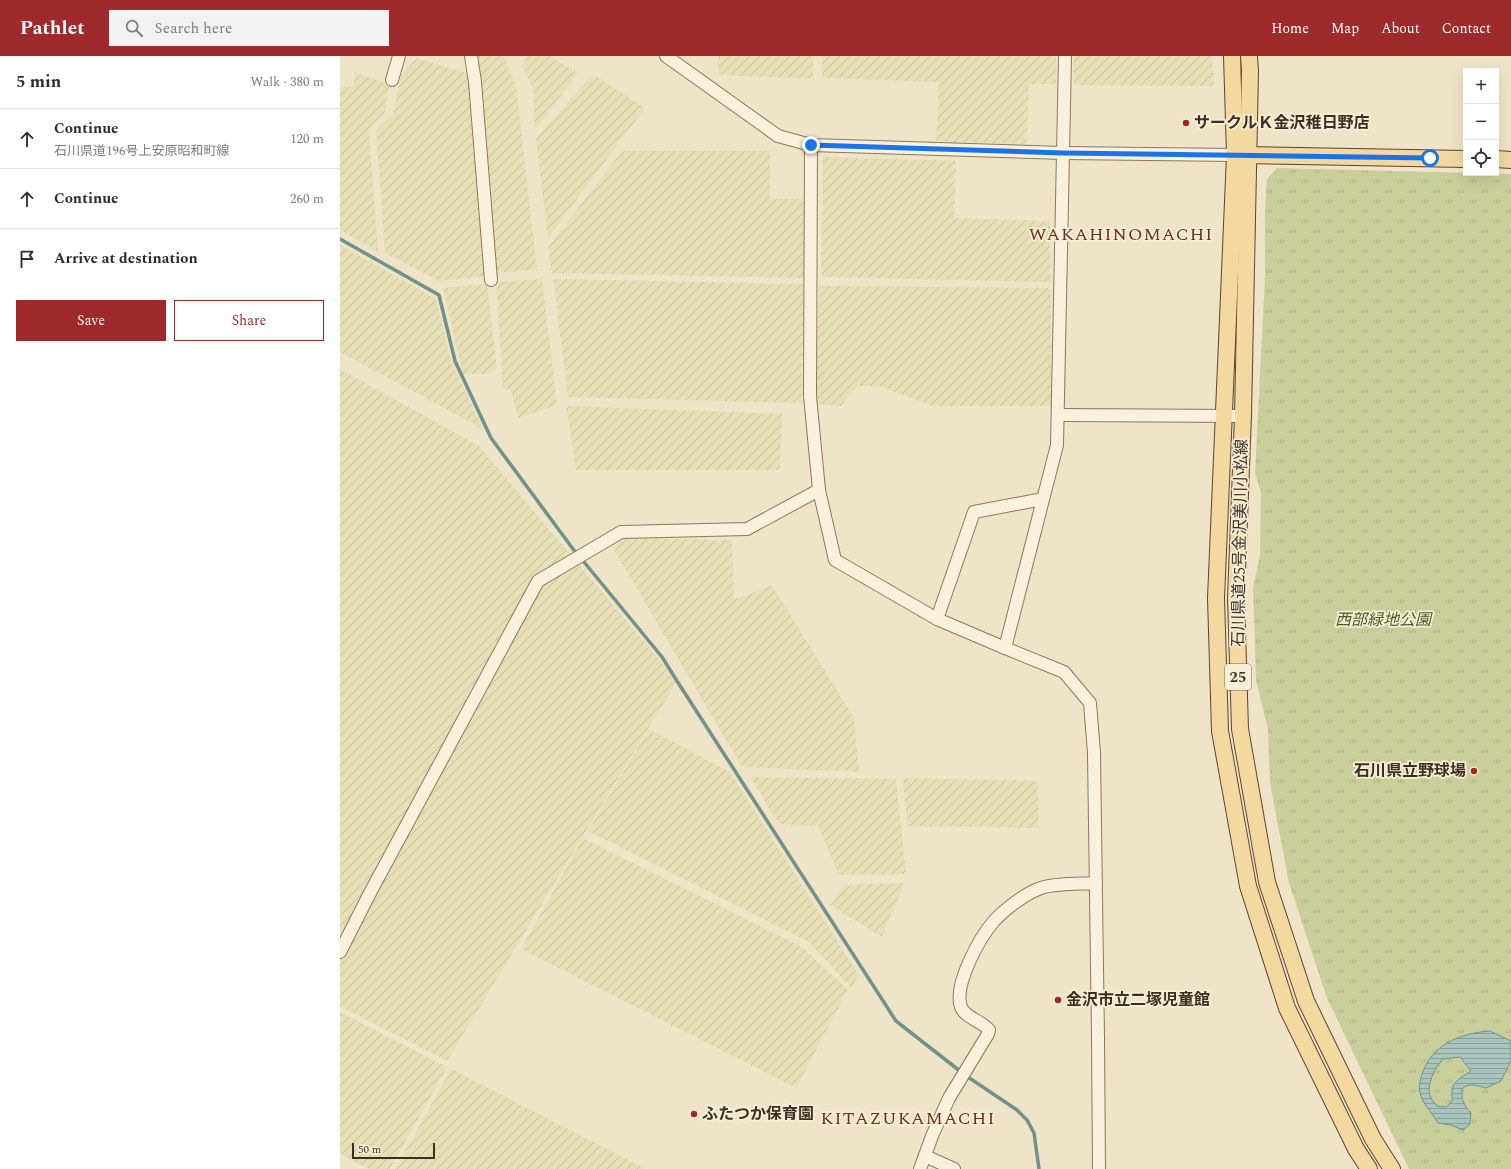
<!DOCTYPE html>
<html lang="en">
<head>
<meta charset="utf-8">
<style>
	:root { --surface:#fff; --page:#f2f2f3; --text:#2b2b33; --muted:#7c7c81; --line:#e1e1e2; --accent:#9e2a2b }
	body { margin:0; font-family:Spectral,"Noto Sans JP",serif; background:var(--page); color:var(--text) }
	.controls { position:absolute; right:12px; top:12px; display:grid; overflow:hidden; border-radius:0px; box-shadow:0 4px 16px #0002 }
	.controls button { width:36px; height:36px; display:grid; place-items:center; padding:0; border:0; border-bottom:1px solid var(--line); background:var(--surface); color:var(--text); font:20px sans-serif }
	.scale { position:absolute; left:12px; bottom:10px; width:83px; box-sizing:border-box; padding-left:4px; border:2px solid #3d2e20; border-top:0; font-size:11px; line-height:14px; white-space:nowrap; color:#3d2e20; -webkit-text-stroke:3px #f7eed8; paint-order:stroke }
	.stop { position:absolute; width:12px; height:12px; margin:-9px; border:3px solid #1a73e8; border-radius:50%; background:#fff }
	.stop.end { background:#1a73e8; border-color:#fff; box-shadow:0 1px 4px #0008 }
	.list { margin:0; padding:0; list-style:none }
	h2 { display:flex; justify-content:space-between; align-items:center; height:52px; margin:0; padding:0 16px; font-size:17px }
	h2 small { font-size:13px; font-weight:400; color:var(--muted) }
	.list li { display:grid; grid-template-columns:26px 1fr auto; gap:12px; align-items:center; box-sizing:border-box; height:60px; padding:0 16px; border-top:1px solid var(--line) }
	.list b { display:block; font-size:15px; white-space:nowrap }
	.list p { margin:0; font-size:13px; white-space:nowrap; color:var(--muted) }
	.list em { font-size:13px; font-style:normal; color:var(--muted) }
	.actions { display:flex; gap:8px; padding:12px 16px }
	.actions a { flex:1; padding:9px 0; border:1px solid var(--accent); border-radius:0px; text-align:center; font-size:14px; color:var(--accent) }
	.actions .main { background:var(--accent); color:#fff }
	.icon { flex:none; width:22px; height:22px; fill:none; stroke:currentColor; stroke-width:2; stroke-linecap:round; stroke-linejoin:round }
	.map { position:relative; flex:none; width:1171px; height:1113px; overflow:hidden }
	header { display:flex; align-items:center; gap:24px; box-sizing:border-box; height:56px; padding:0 20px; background:var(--accent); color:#fff }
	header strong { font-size:19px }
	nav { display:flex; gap:22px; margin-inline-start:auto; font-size:14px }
	.search { width:280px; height:36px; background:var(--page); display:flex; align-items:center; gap:10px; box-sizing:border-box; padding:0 14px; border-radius:0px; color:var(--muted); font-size:15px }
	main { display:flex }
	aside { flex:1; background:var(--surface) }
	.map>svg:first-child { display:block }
	.farmland { fill:url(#farmland-furrows) }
	.park { fill:url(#park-tufts) }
	.water { fill:url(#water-rules); stroke:#6f938a; fill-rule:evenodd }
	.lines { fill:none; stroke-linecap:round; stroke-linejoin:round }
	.stream { stroke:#6f938a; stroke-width:3.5 }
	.minor-casing { stroke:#8d765c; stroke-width:14 }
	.major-casing { stroke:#5b4430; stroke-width:18 }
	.minor { stroke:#faf1dc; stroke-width:12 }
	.major { stroke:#f3d9a0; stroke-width:16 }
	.route { stroke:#1a73e8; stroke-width:5 }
	.poi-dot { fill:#9e2a2b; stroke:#f7eed8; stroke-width:1.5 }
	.labels { text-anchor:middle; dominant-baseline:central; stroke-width:3.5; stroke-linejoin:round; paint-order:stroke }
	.shield { fill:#f7eed8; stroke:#756857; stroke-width:1 }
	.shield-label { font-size:15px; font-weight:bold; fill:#3d2e20 }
	.poi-label { font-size:16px; font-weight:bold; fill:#3d2e20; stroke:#f7eed8; text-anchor:start }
	.street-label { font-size:16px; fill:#3d2e20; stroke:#f7eed8 }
	.park-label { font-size:16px; font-style:italic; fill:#4d5a26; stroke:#f7eed8 }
	.quarter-label { font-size:18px; letter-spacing:1px; fill:#6b2e1e; stroke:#f7eed8 }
</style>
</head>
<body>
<header>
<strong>Pathlet</strong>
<div class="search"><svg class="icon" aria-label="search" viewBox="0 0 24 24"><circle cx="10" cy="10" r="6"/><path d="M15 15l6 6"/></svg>Search here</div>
<nav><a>Home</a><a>Map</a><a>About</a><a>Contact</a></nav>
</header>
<main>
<aside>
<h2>5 min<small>Walk · 380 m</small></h2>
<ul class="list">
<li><svg class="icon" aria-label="ahead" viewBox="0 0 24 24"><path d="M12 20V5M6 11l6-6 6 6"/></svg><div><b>Continue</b><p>石川県道196号上安原昭和町線</p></div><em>120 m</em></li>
<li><svg class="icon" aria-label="ahead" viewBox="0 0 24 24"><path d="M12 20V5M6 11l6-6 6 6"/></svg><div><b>Continue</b></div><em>260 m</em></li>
<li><svg class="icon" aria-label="arrive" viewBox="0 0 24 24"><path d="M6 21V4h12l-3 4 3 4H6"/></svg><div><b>Arrive at destination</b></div></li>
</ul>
<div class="actions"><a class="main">Save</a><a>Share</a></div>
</aside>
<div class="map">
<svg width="1171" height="1113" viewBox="0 0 1171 1113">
	<defs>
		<pattern id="farmland-furrows" width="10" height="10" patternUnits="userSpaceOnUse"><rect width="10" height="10" fill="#e6deb5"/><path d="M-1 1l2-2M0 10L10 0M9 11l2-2" fill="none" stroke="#c6bf9b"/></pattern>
		<pattern id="park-tufts" width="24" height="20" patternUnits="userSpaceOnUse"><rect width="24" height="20" fill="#c9cf9b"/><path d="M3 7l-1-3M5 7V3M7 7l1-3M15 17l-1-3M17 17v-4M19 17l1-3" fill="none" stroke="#aeb285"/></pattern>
		<pattern id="water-rules" width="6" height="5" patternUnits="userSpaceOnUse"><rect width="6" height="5" fill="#a9c4bc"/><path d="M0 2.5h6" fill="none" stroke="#8ba098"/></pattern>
	</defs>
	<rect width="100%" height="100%" fill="#f0e4c8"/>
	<g class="farmland">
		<path d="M 134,0 L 163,0 L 176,29 L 197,214 L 155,217 Z"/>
		<path d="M 188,0 L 210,0 L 238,17 L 195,74 L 193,32 L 182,10 Z"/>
		<path d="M 379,0 L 473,0 L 473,23 L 379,19 Z"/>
		<path d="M 483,0 L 716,0 L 716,28 L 689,28 L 687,88 L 596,85 L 599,26 L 482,22 Z"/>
		<path d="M 733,0 L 872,0 L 874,30 L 734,29 Z"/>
		<path d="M 77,2 L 129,18 L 151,220 L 99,225 L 45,197 L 36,74 L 53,58 L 61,20 Z"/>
		<path d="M 15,16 L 50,29 L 44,59 L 29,73 L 38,196 L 0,174 L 0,31 L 13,31 Z"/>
		<path d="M 253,18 L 305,52 L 208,182 L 196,82 Z"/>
		<path d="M 282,95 L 430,95 L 430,143 L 466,143 L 465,222 L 212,217 L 208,191 Z"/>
		<path d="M 483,101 L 616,105 L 614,162 L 710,165 L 711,226 L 481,221 Z"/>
		<path d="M 0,189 L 96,243 L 111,305 L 143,373 L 0,296 Z"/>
		<path d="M 202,223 L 217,349 L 178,362 L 171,334 L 163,333 L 156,226 Z"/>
		<path d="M 213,223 L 464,228 L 462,347 L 228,341 Z"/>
		<path d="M 147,228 L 157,312 L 150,318 L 123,318 L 103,232 Z"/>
		<path d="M 479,230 L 711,232 L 711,350 L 593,350 L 539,330 L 517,330 L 501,350 L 476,348 Z"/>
		<path d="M 0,313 L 139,390 L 337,625 L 107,1005 L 0,950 Z"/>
		<path d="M 226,350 L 442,358 L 440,414 L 236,414 Z"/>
		<path d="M 284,482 L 392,484 L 394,544 L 432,529 L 514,662 L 519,716 L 402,711 L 273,492 Z"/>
		<path d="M 309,673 L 390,716 L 519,919 L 511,932 L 469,886 L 248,775 Z"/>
		<path d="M 410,721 L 556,723 L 566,818 L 499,819 L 478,770 L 439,768 Z"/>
		<path d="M 563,722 L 698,725 L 699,772 L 567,770 Z"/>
		<path d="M 243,782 L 462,891 L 508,934 L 456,1032 L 181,893 Z"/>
		<path d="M 564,827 L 542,881 L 490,849 L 504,829 Z"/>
		<path d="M 0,956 L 107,1011 L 50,1113 L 29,1113 L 0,1098 Z"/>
		<path d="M 111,1013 L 306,1113 L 55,1113 Z"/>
	</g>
	<path class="park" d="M 937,112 L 1171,118 L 1171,1113 L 1069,1113 L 987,942 L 949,827 L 930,727 L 928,674 L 916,624 L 913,531 L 920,499 L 921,437 L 915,417 L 925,220 L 925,155 L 927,123 Z"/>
	<path class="water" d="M 1150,975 L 1171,985 L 1171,1005 L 1161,1025 L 1146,1032 C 1137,1030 1129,1026 1122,1033 C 1121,1043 1124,1050 1131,1057 L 1130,1068 L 1123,1074 L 1111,1069 L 1098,1067 C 1092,1057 1083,1048 1080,1037 C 1078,1030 1081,1020 1084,1013 C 1096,986 1123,977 1150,975 ZM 1120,1001 L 1131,1015 C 1125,1019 1117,1023 1113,1030 C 1109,1040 1117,1043 1106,1051 L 1097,1050 C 1095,1047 1092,1045 1091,1042 C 1085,1029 1095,1012 1103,1003 Z"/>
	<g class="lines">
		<g class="stream">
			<path d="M 0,183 L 99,239 L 115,305 L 151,382 L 236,497"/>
			<path d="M 244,506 L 322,601 L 337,625 L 556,965 L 625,1019 L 677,1054 L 687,1064 L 694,1077 L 699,1113"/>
		</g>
		<g class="minor-casing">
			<g id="minor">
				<path d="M 131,0 L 135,26 L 151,224"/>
				<path d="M 326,0 L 438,80 L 471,89"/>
				<path d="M 725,0 L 717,389 L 665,592 L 724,616 L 750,647 L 754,697 L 758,981 L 759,1113"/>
				<path d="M 52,24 L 59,0"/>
				<path d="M 718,359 L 903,360"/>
				<path d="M 479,434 L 495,504 L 597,563 L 634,456 L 703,443"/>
				<path d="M 597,563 L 665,592"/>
				<path d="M 0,896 L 31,835 L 198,525 L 281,476 L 407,473 L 479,434 L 470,340 L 471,89 L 724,97 L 895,99"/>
				<path d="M 585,1100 L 614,1113"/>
				<path d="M 580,1113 L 592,1080 L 609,1042 L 648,978 L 649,974 C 642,965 625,962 621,951 C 613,929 640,881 654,865 C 665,853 686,837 701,832 C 715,827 741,828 756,827"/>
			</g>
		</g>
		<g class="major-casing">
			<g id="major">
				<path d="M 892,0 L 895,99 L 876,542 L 880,675 L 908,830 L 947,952 L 1016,1093 L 1029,1113"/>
				<path d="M 909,0 L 910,15 L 903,360 L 896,542 L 900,673 L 927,826 L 966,945 L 1033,1083 L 1052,1113"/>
				<path d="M 898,99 L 1126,103"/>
				<path d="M 1156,103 L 1171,104"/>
			</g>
		</g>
		<use href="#minor" class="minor"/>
		<use href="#major" class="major"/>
	</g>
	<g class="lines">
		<path class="route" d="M 471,89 L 724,97 L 1090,102"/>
	</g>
	<g class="poi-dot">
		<circle cx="846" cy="67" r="4"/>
		<circle cx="1134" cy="715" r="4"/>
		<circle cx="718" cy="944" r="4"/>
		<circle cx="354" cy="1058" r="4"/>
	</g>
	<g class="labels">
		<rect class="shield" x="885" y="608" width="26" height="26" rx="3"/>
		<g class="shield-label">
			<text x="898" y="621">25</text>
		</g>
		<g class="poi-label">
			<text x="854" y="67">サークルＫ金沢稚日野店</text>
			<text x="1126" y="715" text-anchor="end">石川県立野球場</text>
			<text x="726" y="944">金沢市立二塚児童館</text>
			<text x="362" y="1058">ふたつか保育園</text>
		</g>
		<g class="street-label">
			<text transform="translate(900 487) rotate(-89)">石川県道25号金沢美川小松線</text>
		</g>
		<g class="park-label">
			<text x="1043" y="564">西部緑地公園</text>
		</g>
		<g class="quarter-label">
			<text x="781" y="178">WAKAHINOMACHI</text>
			<text x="568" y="1062">KITAZUKAMACHI</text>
		</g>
	</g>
</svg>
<div class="controls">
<button>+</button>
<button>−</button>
<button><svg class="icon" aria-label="locate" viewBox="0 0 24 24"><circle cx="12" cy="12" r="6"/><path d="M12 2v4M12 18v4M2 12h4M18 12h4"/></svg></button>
</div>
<div class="scale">50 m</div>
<div class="stop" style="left:1090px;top:102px"></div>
<div class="stop end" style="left:471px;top:89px"></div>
</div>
</main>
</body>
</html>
